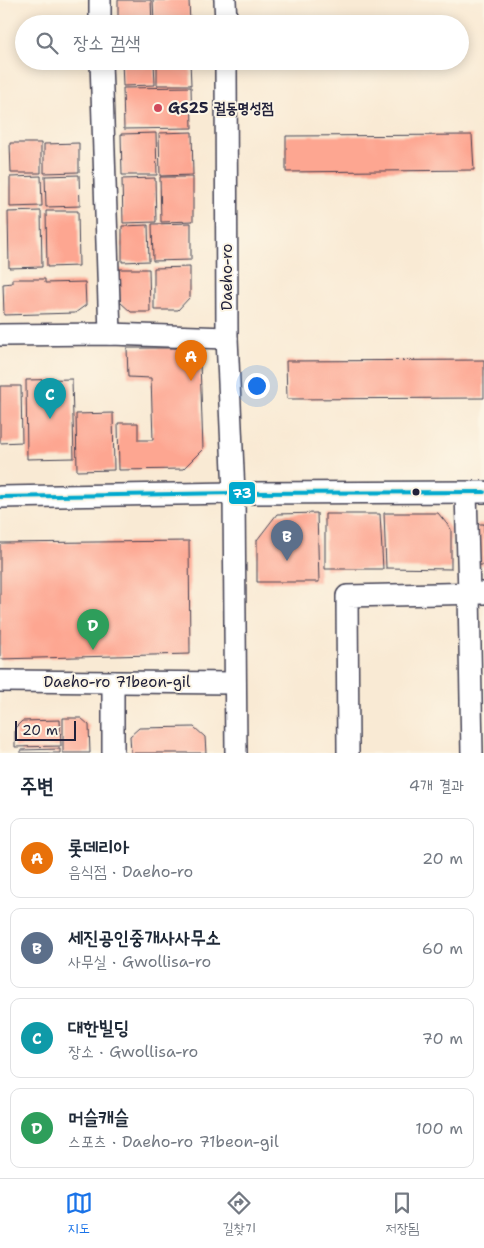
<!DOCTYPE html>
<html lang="ko">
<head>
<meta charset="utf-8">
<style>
	:root { --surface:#fff; --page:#f6f6f7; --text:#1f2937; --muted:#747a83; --line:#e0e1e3; --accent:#1a73e8 }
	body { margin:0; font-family:"Shantell Sans","Poor Story",sans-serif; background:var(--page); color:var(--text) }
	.scale { position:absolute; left:15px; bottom:12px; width:61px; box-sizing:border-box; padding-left:5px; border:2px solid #22223b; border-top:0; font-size:14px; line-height:18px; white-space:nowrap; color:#22223b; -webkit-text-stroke:4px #fcf5e5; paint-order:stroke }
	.you { position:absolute; left:256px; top:385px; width:18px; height:18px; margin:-12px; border:4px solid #fff; border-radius:50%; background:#1a73e8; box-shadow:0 0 0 8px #1a73e833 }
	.badge { display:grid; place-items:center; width:32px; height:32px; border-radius:50%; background:var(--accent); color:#fff; font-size:16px; font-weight:700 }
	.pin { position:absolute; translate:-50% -41px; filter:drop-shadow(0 1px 2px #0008) }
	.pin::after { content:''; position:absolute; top:26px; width:18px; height:15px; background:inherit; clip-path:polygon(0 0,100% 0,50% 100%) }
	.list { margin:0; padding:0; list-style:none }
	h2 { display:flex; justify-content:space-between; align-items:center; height:65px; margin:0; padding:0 20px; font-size:21px }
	h2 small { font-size:16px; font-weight:400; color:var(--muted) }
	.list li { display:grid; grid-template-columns:32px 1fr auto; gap:15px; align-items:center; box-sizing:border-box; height:80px; margin:0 10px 10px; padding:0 10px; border:1px solid var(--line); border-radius:10px }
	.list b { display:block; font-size:19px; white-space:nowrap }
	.list p { margin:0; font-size:16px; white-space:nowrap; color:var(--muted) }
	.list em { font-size:16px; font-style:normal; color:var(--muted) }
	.icon { flex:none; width:28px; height:28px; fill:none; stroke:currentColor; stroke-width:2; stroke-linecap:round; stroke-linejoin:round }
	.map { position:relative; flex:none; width:484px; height:753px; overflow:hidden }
	.search { position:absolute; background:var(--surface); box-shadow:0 2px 12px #0003; left:15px; right:15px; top:15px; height:55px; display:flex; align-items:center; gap:12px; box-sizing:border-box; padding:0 18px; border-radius:28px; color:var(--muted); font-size:19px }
	.sheet { height:425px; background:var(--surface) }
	nav { display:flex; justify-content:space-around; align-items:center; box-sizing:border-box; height:70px; border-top:1px solid var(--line); background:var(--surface); font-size:14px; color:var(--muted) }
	nav a { display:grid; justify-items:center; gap:2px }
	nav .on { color:var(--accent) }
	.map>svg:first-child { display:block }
	.building { fill:#fda691 }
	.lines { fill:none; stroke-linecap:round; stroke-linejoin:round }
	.minor-casing { stroke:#424052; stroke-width:24 }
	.minor { stroke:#fff; stroke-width:21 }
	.bus-1-casing { stroke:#fcf5e5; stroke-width:8 }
	.bus-1 { stroke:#00a9ce; stroke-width:4 }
	.poi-dot { fill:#d1495b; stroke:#fcf5e5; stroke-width:2 }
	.bus-dot { fill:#22223b; stroke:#fcf5e5; stroke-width:2 }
	.labels { text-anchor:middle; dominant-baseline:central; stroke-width:4; stroke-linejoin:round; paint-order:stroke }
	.poi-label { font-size:15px; font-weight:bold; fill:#22223b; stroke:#fcf5e5; text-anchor:start }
	.street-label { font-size:15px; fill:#22223b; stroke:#fcf5e5 }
	.line-badge { stroke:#fcf5e5; stroke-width:2 }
	.badge-label { font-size:14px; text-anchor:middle; font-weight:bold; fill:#fff }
</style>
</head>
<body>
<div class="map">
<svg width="484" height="753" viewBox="0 0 484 753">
	<rect width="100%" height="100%" fill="#fcf5e5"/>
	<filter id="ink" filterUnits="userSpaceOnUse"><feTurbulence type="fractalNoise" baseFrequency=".02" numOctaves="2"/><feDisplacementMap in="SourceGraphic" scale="10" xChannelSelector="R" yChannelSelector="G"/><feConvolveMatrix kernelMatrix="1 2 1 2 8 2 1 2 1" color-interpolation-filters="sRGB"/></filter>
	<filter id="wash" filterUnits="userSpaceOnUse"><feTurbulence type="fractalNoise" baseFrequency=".0096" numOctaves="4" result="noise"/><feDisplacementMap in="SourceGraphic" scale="20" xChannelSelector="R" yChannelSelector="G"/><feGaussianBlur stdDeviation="1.12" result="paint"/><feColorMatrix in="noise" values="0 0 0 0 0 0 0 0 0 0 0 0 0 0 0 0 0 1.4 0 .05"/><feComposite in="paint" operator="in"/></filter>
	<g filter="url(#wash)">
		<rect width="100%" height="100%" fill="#f9ead4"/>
		<g id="blocks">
			<g class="building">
				<path d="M 118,0 L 151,0 L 152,24 L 118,24 Z"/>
				<path d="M 153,0 L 189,0 L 190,24 L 154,24 Z"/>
				<path d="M 122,61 L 154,61 L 155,85 L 123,86 Z"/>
				<path d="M 157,61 L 190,61 L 191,85 L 157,85 Z"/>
				<path d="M 191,87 L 192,128 L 124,129 L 123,88 Z"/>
				<path d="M 192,132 L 193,175 L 160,176 L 159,133 Z"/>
				<path d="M 156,133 L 157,175 L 122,175 L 121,134 Z"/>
				<path d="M 472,135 L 474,170 L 286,172 L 286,136 Z"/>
				<path d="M 10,143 L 41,143 L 41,173 L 11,173 Z"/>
				<path d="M 79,143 L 79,172 L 44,173 L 44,144 Z"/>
				<path d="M 79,175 L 80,206 L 46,207 L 45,176 Z"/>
				<path d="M 41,176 L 42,206 L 10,207 L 10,177 Z"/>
				<path d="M 160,177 L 193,177 L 193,221 L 161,222 Z"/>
				<path d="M 155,178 L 156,222 L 123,223 L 122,179 Z"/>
				<path d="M 41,211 L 42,267 L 9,268 L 8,212 Z"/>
				<path d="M 46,211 L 78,211 L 79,266 L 47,267 Z"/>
				<path d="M 191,223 L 191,260 L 153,261 L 152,224 Z"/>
				<path d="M 148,225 L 149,261 L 122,262 L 122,226 Z"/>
				<path d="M 190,267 L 190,297 L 178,310 L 154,310 L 154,268 Z"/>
				<path d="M 119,269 L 149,269 L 150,312 L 131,312 L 120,302 Z"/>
				<path d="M 12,279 L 45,279 L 45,283 L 85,282 L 86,305 L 75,313 L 4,315 L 3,284 L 12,283 Z"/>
				<path d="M 127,348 L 190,348 L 200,362 L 203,449 L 183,469 L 119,470 L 118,423 L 138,423 L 138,440 L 153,440 L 151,378 L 128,377 Z"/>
				<path d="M 484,360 L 484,398 L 287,399 L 286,361 Z"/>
				<path d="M 72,379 L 74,458 L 27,459 L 26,380 Z"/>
				<path d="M 0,386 L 21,386 L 22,442 L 0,443 Z"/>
				<path d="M 113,413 L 114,470 L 77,471 L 76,414 Z"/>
				<path d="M 317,513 L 319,582 L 257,582 L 257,540 L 277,514 Z"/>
				<path d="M 384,513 L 438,513 L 451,529 L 451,569 L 386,568 Z"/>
				<path d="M 325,514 L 380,514 L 383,569 L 325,569 Z"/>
				<rect x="477" y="524" width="7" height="41"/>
				<path d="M 189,541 L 190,654 L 0,659 L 0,543 Z"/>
				<path d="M 63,718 L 81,718 L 89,725 L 90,753 L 63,753 Z"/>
				<path d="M 60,720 L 61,746 L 15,747 L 15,728 L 22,721 Z"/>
				<path d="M 194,727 L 205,737 L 206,753 L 131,753 L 130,736 L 139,728 Z"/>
				<path d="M 60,749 L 60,753 L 21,753 L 21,750 Z"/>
			</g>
		</g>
	</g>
	<g filter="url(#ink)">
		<use href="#blocks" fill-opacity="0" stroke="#424052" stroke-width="1"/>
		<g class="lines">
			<g class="minor-casing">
				<g id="minor">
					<path d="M 100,0 L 100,24"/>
					<path d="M 225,0 L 226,24"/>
					<path d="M 101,61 L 110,334"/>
					<path d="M 226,61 L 227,338 L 234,493 L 236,753"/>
					<path d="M 0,335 L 110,334 L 227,338"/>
					<path d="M 466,493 L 469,593 L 472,753"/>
					<path d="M 0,497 L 234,493 L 484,492"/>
					<path d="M 0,681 L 235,683"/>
					<path d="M 113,682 L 113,753"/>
					<path d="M 348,753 L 347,596 L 484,593"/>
				</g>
			</g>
			<use href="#minor" class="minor"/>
			<g class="bus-1-casing">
				<path id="bus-1" d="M 0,497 L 234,493 L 484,492"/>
			</g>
			<use href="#bus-1" class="bus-1"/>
		</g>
	</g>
	<circle class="poi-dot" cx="158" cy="108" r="5"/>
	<circle class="bus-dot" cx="416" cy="492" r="4.5"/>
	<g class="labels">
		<g class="poi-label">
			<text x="168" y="108">GS25 궐동명성점</text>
		</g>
		<g class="street-label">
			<text transform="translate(227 277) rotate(-90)">Daeho-ro</text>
			<text x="117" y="682">Daeho-ro 71beon-gil</text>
		</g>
	</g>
	<rect class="line-badge" x="228" y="481" width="28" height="24" rx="5" fill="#00a9ce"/>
	<g class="badge-label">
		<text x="242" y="498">73</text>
	</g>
</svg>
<div class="scale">20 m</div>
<div class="you"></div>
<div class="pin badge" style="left:191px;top:381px;background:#e8710a">A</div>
<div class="pin badge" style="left:287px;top:561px;background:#5c6f8a">B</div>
<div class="pin badge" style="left:50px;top:419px;background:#0f9aa8">C</div>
<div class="pin badge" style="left:93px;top:650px;background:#2e9e5b">D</div>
<div class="search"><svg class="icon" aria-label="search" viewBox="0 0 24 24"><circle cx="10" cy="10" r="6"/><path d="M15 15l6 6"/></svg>장소 검색</div>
</div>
<section class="sheet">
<h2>주변<small>4개 결과</small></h2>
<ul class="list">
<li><span class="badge" style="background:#e8710a">A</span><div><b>롯데리아</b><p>음식점 · Daeho-ro</p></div><em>20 m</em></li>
<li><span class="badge" style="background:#5c6f8a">B</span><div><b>세진공인중개사사무소</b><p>사무실 · Gwollisa-ro</p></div><em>60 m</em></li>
<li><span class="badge" style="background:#0f9aa8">C</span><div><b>대한빌딩</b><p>장소 · Gwollisa-ro</p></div><em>70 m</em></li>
<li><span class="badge" style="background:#2e9e5b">D</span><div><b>머슬캐슬</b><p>스포츠 · Daeho-ro 71beon-gil</p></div><em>100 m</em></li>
</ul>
</section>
<nav>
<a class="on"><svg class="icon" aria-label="map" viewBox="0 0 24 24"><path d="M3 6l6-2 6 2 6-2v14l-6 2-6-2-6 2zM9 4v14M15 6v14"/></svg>지도</a>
<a><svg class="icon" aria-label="directions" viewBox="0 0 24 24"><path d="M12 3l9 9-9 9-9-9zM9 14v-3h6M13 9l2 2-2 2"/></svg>길찾기</a>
<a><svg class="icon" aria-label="saved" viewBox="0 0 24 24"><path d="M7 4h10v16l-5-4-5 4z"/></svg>저장됨</a>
</nav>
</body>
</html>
